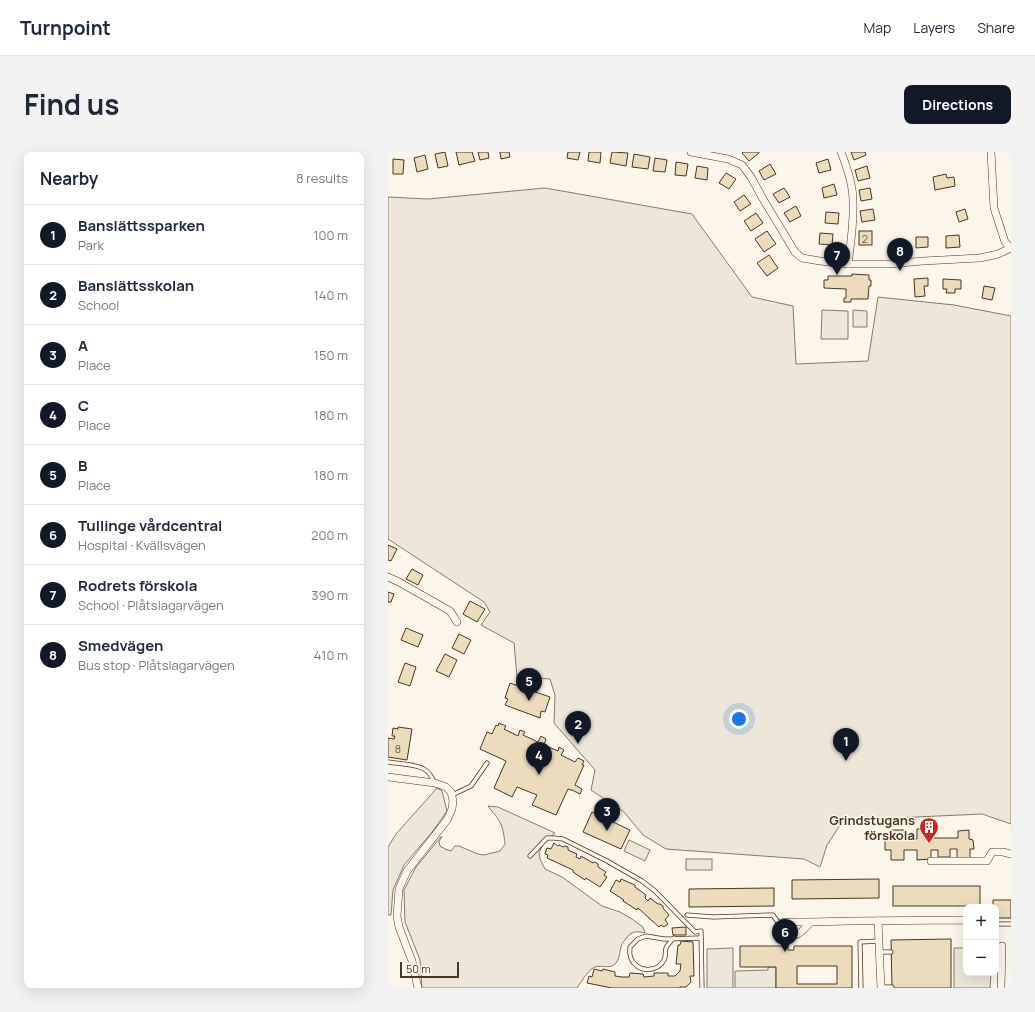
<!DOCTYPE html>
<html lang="en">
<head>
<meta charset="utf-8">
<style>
	:root { --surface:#fff; --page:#f2f2f3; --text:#1f2937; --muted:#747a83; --line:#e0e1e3; --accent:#111827 }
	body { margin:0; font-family:Manrope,sans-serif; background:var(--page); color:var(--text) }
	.controls { position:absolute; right:12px; bottom:12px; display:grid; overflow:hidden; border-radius:8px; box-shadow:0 4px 16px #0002 }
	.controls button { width:36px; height:36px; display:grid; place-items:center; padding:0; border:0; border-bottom:1px solid var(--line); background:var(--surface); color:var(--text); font:20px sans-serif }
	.scale { position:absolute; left:12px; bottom:10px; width:59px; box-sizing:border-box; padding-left:4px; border:2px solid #4a3520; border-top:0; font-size:11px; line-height:14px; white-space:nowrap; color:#4a3520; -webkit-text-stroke:3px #fbf6e9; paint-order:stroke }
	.you { position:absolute; left:351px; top:567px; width:14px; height:14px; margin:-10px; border:3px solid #fff; border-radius:50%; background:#1a73e8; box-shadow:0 0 0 6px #1a73e833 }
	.badge { display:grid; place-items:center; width:26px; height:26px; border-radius:50%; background:var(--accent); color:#fff; font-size:13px; font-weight:700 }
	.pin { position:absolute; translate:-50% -33px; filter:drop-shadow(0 1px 2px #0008) }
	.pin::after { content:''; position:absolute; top:21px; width:14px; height:12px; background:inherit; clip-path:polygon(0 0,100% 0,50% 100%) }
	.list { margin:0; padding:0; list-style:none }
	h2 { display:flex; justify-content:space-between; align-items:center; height:52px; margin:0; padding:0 16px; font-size:17px }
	h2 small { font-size:13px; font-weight:400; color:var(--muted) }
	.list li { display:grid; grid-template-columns:26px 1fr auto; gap:12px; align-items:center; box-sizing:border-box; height:60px; padding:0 16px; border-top:1px solid var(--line) }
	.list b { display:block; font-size:15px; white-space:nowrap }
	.list p { margin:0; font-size:13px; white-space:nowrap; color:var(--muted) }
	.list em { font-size:13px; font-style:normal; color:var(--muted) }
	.map { position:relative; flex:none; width:623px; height:836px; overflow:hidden; border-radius:8px }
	header { display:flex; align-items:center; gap:24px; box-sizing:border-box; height:56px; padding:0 20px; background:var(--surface); border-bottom:1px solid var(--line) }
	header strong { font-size:19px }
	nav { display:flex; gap:22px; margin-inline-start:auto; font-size:14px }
	.intro { display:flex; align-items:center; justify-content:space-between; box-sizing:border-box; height:96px; padding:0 24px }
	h1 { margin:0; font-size:28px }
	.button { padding:10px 18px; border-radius:8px; background:var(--accent); color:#fff; font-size:14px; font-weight:700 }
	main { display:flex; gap:24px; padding:0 24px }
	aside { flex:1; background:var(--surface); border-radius:8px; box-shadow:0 4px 16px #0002 }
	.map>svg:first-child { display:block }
	.green { fill:#ede6d9; stroke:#887966 }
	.parking { fill:#ede7d9; stroke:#887966 }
	.building { fill:#ecdcbc; stroke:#4a3520; fill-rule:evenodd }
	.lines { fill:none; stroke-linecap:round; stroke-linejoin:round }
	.service-casing { stroke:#4a3520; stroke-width:5 }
	.minor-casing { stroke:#4a3520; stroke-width:8 }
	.service { stroke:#fbf6e9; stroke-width:3.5 }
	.minor { stroke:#fbf6e9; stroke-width:7 }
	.labels { text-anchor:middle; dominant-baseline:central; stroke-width:3; stroke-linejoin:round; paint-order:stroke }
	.number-label { font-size:11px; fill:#725f47 }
	.poi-label { font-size:13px; font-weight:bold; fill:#4a3520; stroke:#fbf6e9; text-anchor:end }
</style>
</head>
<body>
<header>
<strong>Turnpoint</strong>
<nav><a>Map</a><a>Layers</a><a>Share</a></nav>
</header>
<div class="intro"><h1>Find us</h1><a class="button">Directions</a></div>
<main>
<aside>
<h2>Nearby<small>8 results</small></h2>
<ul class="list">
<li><span class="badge">1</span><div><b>Banslättssparken</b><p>Park</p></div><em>100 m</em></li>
<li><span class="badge">2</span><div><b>Banslättsskolan</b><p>School</p></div><em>140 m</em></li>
<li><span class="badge">3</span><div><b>A</b><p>Place</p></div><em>150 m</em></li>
<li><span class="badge">4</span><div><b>C</b><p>Place</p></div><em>180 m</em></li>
<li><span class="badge">5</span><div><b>B</b><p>Place</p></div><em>180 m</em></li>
<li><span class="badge">6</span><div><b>Tullinge vårdcentral</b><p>Hospital · Kvällsvägen</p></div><em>200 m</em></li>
<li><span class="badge">7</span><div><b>Rodrets förskola</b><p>School · Plåtslagarvägen</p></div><em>390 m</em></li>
<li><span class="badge">8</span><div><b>Smedvägen</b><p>Bus stop · Plåtslagarvägen</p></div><em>410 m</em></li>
</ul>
</aside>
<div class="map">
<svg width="623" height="836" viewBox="0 0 623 836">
	<rect width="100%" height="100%" fill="#fbf6e9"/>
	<g class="green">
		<path d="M 157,36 L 304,62 L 364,145 L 405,154 L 408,212 L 480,209 L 490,145 L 566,153 L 623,164 L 623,672 L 594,662 L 484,667 L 476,672 L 454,670 L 439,693 L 432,715 L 416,707 L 278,697 L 255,683 L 236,660 L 203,638 L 207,618 L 166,571 L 167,543 L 162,527 L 129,525 L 126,491 L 93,473 L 102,460 L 96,450 L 0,387 L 0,45 L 40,47 Z"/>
		<path d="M 434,158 L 460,159 L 460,187 L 433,187 Z"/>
		<path d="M 465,158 L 479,159 L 479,175 L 465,175 Z"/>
		<path d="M 100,654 L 110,655 L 167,681 L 155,692 L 151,701 L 152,707 L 157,717 L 174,725 L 214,754 L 232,760 L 244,767 L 255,775 L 257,781 C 253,780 248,779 244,781 C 241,782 233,792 233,795 C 231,802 232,808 226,813 C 220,817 211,812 205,816 C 200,819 192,831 189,836 L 34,836 L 32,808 L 17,770 L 16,738 L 28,715 L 52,686 L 54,684 L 51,690 L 52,694 L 57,697 L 63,699 L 67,694 L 71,694 L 90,702 L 96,703 L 112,699 L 117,692 C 116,683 115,674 110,667 C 107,662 103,659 100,654 Z"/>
		<path d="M 241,688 L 262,698 L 257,709 L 236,699 Z"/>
		<rect x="298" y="707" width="26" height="11"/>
	</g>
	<g class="parking">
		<path d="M 49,636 L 54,639 L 59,659 L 45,679 L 16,713 L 5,738 L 3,763 L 0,763 L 0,695 L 8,682 Z"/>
		<path d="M 345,796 L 345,836 L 319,836 L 319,797 Z"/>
		<path d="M 566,796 L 578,796 L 578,821 L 603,821 L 602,836 L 566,836 Z"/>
		<path d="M 380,815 L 388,815 L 388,836 L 347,836 L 347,819 L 380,818 Z"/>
	</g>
	<g class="building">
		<path d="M 57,0 L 60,14 L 50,16 L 47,2 Z"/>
		<path d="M 68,0 L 84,0 L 87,9 L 71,13 Z"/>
		<path d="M 90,0 L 100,0 L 101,6 L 92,8 Z"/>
		<path d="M 112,0 L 121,0 L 122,5 L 113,7 Z"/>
		<path d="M 180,0 L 192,0 L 190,8 L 179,6 Z"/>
		<path d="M 201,0 L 213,0 L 212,11 L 200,9 Z"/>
		<path d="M 224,0 L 240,1 L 238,14 L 222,11 Z"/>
		<path d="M 355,0 L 371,0 L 371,1 L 361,9 L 354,1 Z"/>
		<path d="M 463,0 L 477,0 L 478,3 L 466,8 Z"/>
		<path d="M 246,2 L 262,5 L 260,17 L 244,15 Z"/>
		<path d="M 37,3 L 40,17 L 29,20 L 26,6 Z"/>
		<path d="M 267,6 L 279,8 L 277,20 L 265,19 Z"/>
		<path d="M 5,7 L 16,8 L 15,22 L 5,22 Z"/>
		<path d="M 440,7 L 443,18 L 431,21 L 428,11 Z"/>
		<path d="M 288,10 L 300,12 L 298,24 L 287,23 Z"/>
		<path d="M 382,12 L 388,22 L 376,28 L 371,19 Z"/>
		<path d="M 309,14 L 320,16 L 319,28 L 307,26 Z"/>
		<path d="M 479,14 L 482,26 L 470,29 L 467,18 Z"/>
		<path d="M 338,21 L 348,27 L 341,37 L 331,31 Z"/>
		<path d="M 558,22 L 559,26 L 566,25 L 567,34 L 547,38 L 545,25 Z"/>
		<path d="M 446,32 L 449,43 L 436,46 L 434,36 Z"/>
		<path d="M 396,36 L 402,45 L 391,51 L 385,42 Z"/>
		<path d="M 482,36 L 484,47 L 473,49 L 471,38 Z"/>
		<path d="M 356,43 L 363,52 L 352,59 L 346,50 Z"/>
		<path d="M 408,54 L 413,64 L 402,70 L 396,61 Z"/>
		<path d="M 485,57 L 487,68 L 474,70 L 472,59 Z"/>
		<path d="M 577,57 L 580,67 L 571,70 L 568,60 Z"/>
		<path d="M 438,60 L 451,61 L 450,72 L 437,71 Z"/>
		<path d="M 368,61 L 375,71 L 363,79 L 356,69 Z"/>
		<path d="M 379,79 L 388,92 L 376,100 L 367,87 Z"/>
		<rect x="471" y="79" width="13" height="14"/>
		<path d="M 432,81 L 445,82 L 444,93 L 431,92 Z"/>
		<path d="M 571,83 L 572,95 L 558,96 L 558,84 Z"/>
		<path d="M 528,85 L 540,85 L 540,95 L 528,96 Z"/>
		<path d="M 381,103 L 390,116 L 379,124 L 369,111 Z"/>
		<path d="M 464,122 L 481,123 L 481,128 L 483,128 L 483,134 L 481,134 L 480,147 L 463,147 L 463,150 L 456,150 L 456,146 L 458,146 L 458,137 L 436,136 L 436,128 L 440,128 L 440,124 L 464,124 Z"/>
		<path d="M 540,126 L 540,134 L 536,134 L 537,144 L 527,145 L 526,127 Z"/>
		<path d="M 555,127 L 573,128 L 573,137 L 567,137 L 567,141 L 558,141 L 559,137 L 555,137 Z"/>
		<path d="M 596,134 L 607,136 L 604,148 L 594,146 Z"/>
		<path d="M 0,393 L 9,397 L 3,409 L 0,408 Z"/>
		<path d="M 24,417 L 35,423 L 30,433 L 18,427 Z"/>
		<path d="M 0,440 L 6,442 L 3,450 L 0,450 Z"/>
		<path d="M 82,449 L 97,457 L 89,470 L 75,462 Z"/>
		<path d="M 18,476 L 35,483 L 30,495 L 13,488 Z"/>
		<path d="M 71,482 L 83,488 L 76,502 L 64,496 Z"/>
		<path d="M 57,502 L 69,508 L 61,525 L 48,519 Z"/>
		<path d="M 17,511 L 28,515 L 22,534 L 10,530 Z"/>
		<path d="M 122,531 L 162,545 L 157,560 L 153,559 L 152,566 L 117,553 L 120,547 L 117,546 Z"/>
		<path d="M 111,571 L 118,574 L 116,577 L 130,584 L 132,578 L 137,580 L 135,583 L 150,590 L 153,584 L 158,587 L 156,593 L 170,599 L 171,595 L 176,598 L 173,603 L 187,610 L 190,606 L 196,609 L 194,613 L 196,613 L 187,633 L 194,637 L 192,642 L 184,638 L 183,638 L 180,637 L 168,663 L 144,653 L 149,643 L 129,635 L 124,645 L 106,636 L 118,609 L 92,597 L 99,580 L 104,582 L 108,573 L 110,574 Z"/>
		<path d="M 10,575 L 24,577 L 19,608 L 0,605 L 0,586 L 6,587 L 7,584 L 4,584 L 5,576 L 10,577 Z"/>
		<path d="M 204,660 L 242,678 L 233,697 L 195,680 Z"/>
		<path d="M 529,677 L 544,677 L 544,686 L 570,686 L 570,679 L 581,678 L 581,687 L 585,688 L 586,697 L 582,697 L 582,707 L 569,707 L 569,697 L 562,697 L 562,705 L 550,705 L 550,698 L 543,698 L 543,707 L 529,708 L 529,698 L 516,698 L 516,708 L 503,708 L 503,698 L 497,698 L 497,687 L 503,687 L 503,678 L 516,678 L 516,687 L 529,687 Z"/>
		<path d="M 166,691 L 170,694 L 171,693 L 175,695 L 177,694 L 180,695 L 180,698 L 189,702 L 188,705 L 192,707 L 193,704 L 205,711 L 207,710 L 210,712 L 210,715 L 218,720 L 216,723 L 219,725 L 212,735 L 198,726 L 197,728 L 185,720 L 185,718 L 159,706 L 160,703 L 157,702 L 159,696 L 163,697 Z"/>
		<path d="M 233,727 L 247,733 L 247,735 L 258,743 L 257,746 L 260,749 L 262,746 L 270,752 L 272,752 L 275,754 L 275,756 L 281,763 L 277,768 L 280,772 L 276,775 L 273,773 L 271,775 L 250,756 L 249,758 L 235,749 L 236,748 L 222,739 L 228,728 L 232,730 Z"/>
		<path d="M 491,727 L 491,746 L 404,747 L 404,728 Z"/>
		<rect x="505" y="734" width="87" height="20"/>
		<path d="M 386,736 L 386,754 L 301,755 L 301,737 Z"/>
		<path d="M 605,748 L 623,748 L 623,766 L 608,766 L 608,755 L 605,755 Z"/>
		<path d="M 298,775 L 298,783 L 285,783 L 284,776 Z"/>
		<path d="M 563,787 L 563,836 L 504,836 L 503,788 Z"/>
		<path d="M 293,789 L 305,790 L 306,824 L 302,824 L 303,830 L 298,835 L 292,835 L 292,836 L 224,836 L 199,831 L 201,824 L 204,825 L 206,817 L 214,819 L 215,817 L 227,820 L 227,824 L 234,825 L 241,825 L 242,821 L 255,822 L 256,825 L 266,824 L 266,821 L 280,821 L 280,824 L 287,824 L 292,819 L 293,812 L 288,812 L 290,793 L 292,793 Z"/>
		<path d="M 352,794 L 400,794 L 400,798 L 406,798 L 406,794 L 464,794 L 464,836 L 388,836 L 388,815 L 352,815 ZM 409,814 L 449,814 L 449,832 L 409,832 Z"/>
	</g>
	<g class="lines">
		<g class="service-casing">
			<g id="service">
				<path d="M 0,610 C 10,612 28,612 36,617 C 41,620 44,625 46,630"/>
				<path d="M 64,643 L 83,634 L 99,611"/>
				<path d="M 142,704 L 159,686 L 166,686 L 175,687 L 219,709 L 254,729 L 267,739 L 307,780 L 313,779 L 314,836"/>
				<path d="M 299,763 L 325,765 L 385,763 L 391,772"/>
				<path d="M 608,772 L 623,772"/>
				<path d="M 286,786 C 283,789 280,792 278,796 C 277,800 278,805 276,808 C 271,818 257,820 249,814 C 242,809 241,803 242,795 L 250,787 L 258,784 L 276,787 L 313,786"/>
				<path d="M 492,800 L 503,800"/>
				<path d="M 493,835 L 504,835"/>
				<path d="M 473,836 L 472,790 L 491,789"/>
			</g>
		</g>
		<g class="minor-casing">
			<g id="minor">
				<path d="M 303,0 L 340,7 L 354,13 L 363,25 L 375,47 L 407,100 L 414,106 L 432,109 L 460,112 L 501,112 L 535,109 L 592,106 L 610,102 L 623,96"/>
				<path d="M 453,0 C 459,15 465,32 465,49 C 466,70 463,91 460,112"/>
				<path d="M 603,0 L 606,56 L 617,90 L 623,96"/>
				<path d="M 0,425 L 11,430 L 62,459 L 69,470"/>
				<path d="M 0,625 L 47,631 L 58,635 L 63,640 L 65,649 L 64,657 L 59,668 L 19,719 L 11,737 L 9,764 L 11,775 L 24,809 L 30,836"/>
				<path d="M 543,709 L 599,709 L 604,700 L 615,700 L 623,702"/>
				<path d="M 490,769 L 493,836"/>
				<path d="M 423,770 C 411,782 412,785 394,783 L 391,777 L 391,772 L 397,770 L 423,770 L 462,769 L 573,768 L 578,769"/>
				<path d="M 613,836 L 614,794"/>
			</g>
		</g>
		<use href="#service" class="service"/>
		<use href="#minor" class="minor"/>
	</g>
	<defs>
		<g id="building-pin" transform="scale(1)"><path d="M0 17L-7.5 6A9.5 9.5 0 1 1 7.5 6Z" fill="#c62828" stroke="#fbf6e9"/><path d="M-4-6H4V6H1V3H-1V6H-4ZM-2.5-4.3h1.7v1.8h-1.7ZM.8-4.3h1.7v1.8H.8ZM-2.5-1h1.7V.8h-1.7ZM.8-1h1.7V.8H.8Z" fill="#fff"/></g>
	</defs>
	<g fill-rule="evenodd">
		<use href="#building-pin" x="541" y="675"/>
	</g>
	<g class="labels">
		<g class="number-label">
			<text x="477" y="86">2</text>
			<text x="10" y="596">8</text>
		</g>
		<g class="poi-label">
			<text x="527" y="668">Grindstugans<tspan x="527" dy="15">förskola</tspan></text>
		</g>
	</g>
</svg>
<div class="controls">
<button>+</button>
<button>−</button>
</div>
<div class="scale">50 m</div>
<div class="you"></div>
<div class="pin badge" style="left:458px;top:609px">1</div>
<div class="pin badge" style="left:190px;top:592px">2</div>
<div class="pin badge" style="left:219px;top:679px">3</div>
<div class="pin badge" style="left:151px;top:623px">4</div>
<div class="pin badge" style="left:141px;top:549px">5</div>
<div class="pin badge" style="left:397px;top:800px">6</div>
<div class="pin badge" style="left:449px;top:123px">7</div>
<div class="pin badge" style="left:512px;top:119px">8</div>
</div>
</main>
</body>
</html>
